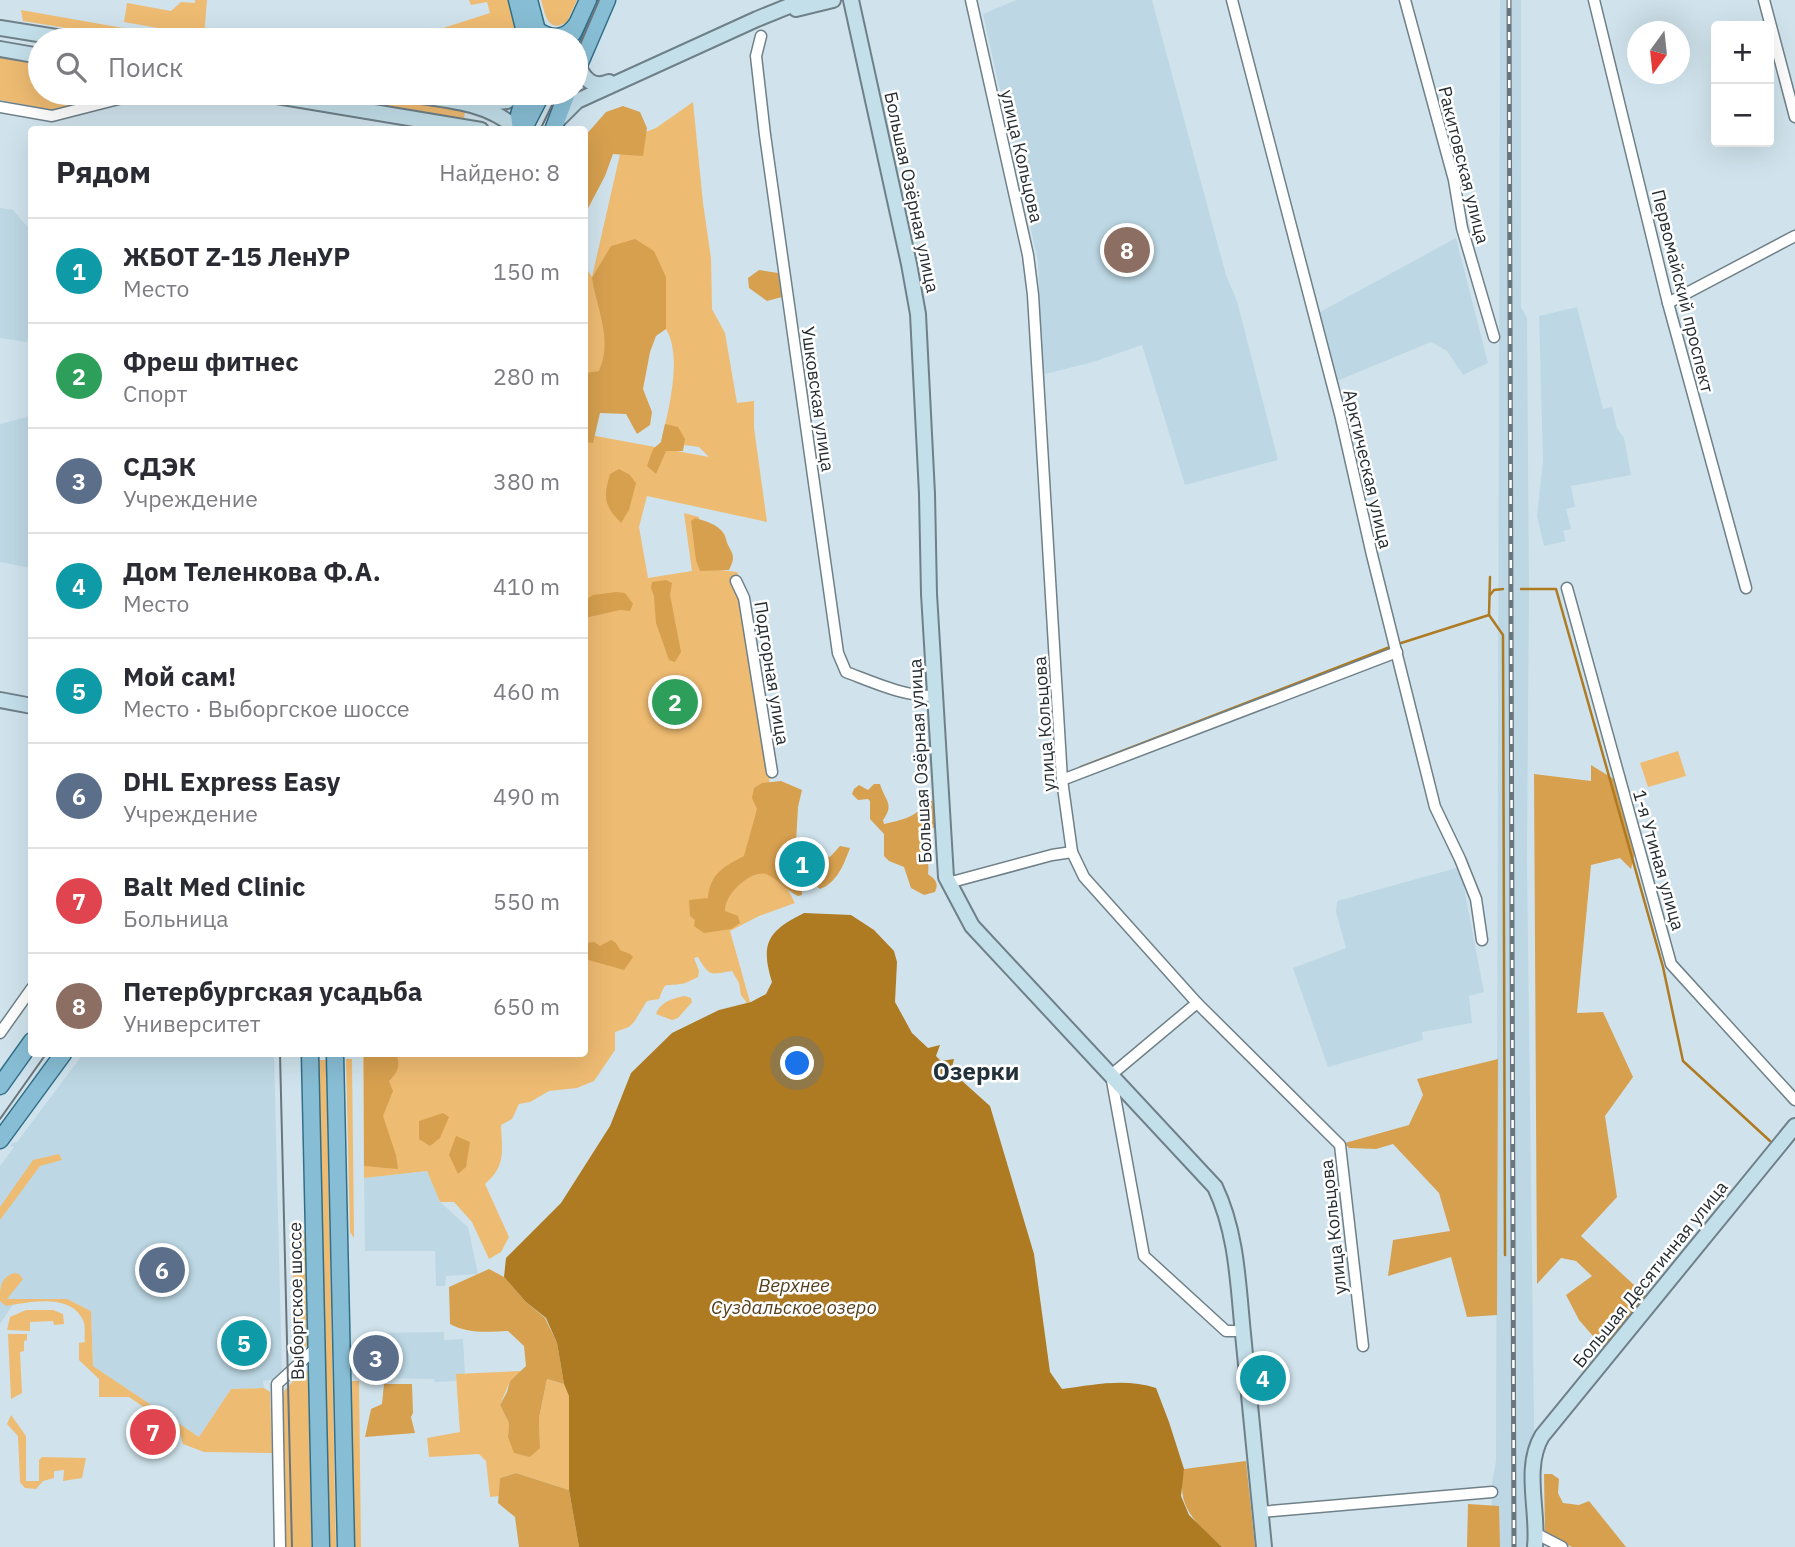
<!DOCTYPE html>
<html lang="ru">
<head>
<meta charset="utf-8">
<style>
	:root { --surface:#fff; --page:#f2f2f3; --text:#2b2b33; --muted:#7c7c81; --line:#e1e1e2; --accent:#926310 }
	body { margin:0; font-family:"IBM Plex Sans",sans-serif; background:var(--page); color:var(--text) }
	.controls { position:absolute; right:21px; top:21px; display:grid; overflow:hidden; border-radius:7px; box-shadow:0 7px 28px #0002 }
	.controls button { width:63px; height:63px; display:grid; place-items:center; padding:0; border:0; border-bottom:2px solid var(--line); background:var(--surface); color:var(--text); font:35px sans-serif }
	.compass { position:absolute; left:1627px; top:21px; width:63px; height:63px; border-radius:50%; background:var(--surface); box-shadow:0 7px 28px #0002; rotate:195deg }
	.you { position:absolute; left:798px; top:1064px; width:24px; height:24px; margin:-18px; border:5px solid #fff; border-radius:50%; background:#1a73e8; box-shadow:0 0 0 10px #1a73e833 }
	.badge { display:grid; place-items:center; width:46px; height:46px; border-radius:50%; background:var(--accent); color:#fff; font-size:23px; font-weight:700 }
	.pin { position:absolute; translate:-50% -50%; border:4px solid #fff; box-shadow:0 2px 7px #0006 }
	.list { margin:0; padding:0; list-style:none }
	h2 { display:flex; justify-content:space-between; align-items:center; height:91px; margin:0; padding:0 28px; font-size:30px }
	h2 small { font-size:23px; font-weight:400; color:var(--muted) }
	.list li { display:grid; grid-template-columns:46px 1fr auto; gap:21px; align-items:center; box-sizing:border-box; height:105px; padding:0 28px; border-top:2px solid var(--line) }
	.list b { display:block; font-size:26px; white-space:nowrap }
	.list p { margin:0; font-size:23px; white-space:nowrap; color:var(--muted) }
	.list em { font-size:23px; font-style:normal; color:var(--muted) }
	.icon { flex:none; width:38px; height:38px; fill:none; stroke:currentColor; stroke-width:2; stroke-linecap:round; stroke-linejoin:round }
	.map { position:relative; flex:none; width:1795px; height:1547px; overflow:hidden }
	.search { position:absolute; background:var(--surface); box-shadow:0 7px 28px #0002; left:28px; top:28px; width:560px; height:77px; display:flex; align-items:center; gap:18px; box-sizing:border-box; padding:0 24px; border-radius:38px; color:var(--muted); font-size:26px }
	.panel { position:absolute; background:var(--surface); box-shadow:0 7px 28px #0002; left:28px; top:126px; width:560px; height:931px; border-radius:7px }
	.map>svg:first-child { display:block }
	.built { fill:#bdd8e4 }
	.green { fill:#eebb72 }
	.forest { fill:#d7a04f }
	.water { fill:#ae7a22 }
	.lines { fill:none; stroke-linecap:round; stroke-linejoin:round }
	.stream { stroke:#ae7a22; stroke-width:2.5 }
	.street-casing { stroke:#6f8088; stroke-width:13 }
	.secondary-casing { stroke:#6f8088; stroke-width:18 }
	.primary-casing { stroke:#326f89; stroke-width:19 }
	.street { stroke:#fff; stroke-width:10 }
	.secondary { stroke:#c3dfea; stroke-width:14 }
	.primary { stroke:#88bed5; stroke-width:16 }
	.tram { stroke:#6a767c; stroke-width:2 }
	.rail-casing { stroke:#6a767c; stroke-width:5 }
	.rail { stroke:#fff; stroke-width:2.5; stroke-dasharray:8; stroke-linecap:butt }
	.labels { text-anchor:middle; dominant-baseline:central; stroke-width:5; stroke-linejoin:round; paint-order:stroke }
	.street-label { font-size:18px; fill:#262d31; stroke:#fff }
	.water-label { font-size:19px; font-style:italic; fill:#543d1a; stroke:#fff }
	.district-label { font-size:24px; font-weight:bold; fill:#23323a; stroke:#fff }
</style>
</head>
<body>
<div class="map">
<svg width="1795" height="1547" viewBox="0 0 1795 1547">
	<rect width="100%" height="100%" fill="#d0e3ec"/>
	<g class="built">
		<path d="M 1016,0 L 1152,0 L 1226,275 L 1237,301 L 1278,460 L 1185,485 L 1142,345 L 1093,362 L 1045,374 L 1042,370 L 1038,261 L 983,14 Z"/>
		<path d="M 1500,0 L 1521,0 L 1521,307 L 1527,318 L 1529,591 L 1527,861 L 1534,1417 L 1533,1547 L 1491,1547 L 1492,1483 L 1496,1461 Z"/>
		<path d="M 0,208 L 13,210 L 31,231 L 32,318 L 27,342 L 0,338 Z"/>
		<path d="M 1456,238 L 1488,363 L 1463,375 L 1447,351 L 1431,342 L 1337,381 L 1318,313 Z"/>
		<path d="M 1577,307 L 1603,409 L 1612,407 L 1617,428 L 1624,438 L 1631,475 L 1571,486 L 1575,507 L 1566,509 L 1571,529 L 1563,531 L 1566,541 L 1544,546 L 1537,516 L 1543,461 L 1539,316 Z"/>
		<path d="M 31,416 L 31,568 L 0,562 L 0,424 Z"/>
		<path d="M 1460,867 L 1484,992 L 1469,996 L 1472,1023 L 1422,1032 L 1423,1040 L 1328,1067 L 1293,968 L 1346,948 L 1336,912 L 1337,901 Z"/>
		<path d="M 83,1054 L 274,1054 L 282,1375 L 277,1379 L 263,1381 L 264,1388 L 231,1389 L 199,1437 L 93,1366 L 91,1311 L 67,1299 L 16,1300 L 0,1324 L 0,1166 L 14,1147 L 10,1146 L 12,1143 L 17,1142 Z"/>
		<path d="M 427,1171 L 440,1202 L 468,1227 L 478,1274 L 446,1276 L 445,1286 L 436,1286 L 435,1251 L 365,1251 L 364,1178 Z"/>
		<path d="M 444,1332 L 444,1340 L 463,1339 L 465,1374 L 457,1374 L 456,1381 L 435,1382 L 434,1379 L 367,1378 L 365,1333 Z"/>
	</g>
	<g class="green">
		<path d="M 195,0 L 207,0 L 204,36 L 124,22 L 127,3 L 171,11 L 181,2 L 195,3 Z"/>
		<path d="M 469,0 L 508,0 L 518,40 L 406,40 L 490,13 L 487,2 L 471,5 Z"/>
		<path d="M 541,0 L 577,0 L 567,22 C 548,34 545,14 541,0 Z"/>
		<path d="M 21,10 L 191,40 L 141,40 L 23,21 Z"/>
		<path d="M 0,56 L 40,63 L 40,93 L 116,93 L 53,110 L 0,100 Z"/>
		<path d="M 309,93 L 359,93 L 465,111 L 464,119 Z"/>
		<path d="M 693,102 L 703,203 L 711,258 L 712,309 L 725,333 L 737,403 L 754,401 L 754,428 L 767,522 L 647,496 L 639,527 L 648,578 L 692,571 L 684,513 L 699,517 L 701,568 L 737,572 L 748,593 L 777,777 L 769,779 L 771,795 L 768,854 L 795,903 L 759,916 L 730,931 L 750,1002 L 747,1003 L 741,995 L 739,983 L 732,971 C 711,974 710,978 698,957 L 694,958 L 699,971 L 698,977 C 693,979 686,984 680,984 C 662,987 667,980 659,999 L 647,1001 L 634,1022 L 629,1027 L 615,1032 L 615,1050 L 594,1081 L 577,1088 L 549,1091 L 530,1102 L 519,1104 L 512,1119 L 501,1125 C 502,1152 506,1166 485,1184 L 509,1237 L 501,1252 L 489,1259 L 472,1222 L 454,1202 L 440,1202 L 427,1171 L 364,1178 L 363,1054 L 584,1054 L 585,434 L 709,457 L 699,447 L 661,442 C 668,412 683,357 666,329 C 664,325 659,321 655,317 L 607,382 L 585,396 L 585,266 L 592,277 L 623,141 L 656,128 Z"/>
		<path d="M 1678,751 L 1686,776 L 1648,787 L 1640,763 Z"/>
		<path d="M 685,996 L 691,998 L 692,1002 L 678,1018 L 672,1020 L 656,1014 C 660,1002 673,998 685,996 Z"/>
		<path d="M 346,1059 L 352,1059 L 354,1238 L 350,1232 Z"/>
		<path d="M 319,1060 L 326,1060 L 336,1547 L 329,1547 Z"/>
		<path d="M 59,1154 L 62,1160 L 40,1166 L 0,1220 L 0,1207 L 33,1160 Z"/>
		<path d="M 301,1229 L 306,1234 L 308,1342 L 305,1352 L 295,1362 L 292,1243 Z"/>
		<path d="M 14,1273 L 19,1274 L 23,1279 L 7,1299 L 67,1299 L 91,1311 L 93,1366 L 199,1437 L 231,1389 L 264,1388 L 270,1392 L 272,1453 L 204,1452 L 183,1444 L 179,1431 L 129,1397 L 99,1397 L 99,1379 L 79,1360 L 79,1343 L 85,1342 C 84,1336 86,1326 83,1320 C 70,1293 29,1302 6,1306 L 0,1301 C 0,1288 0,1278 14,1273 Z"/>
		<path d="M 26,1310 L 53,1310 L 63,1314 L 64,1324 L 54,1325 L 53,1321 L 30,1322 L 30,1331 L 7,1330 L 10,1317 Z"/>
		<path d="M 8,1334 L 27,1334 L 27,1340 L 24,1341 L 24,1351 L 20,1352 L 22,1393 L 11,1399 Z"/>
		<path d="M 303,1370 L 308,1371 L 312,1547 L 286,1547 L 282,1400 L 284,1391 Z"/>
		<path d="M 521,1371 L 510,1381 L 500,1405 L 509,1423 L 508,1437 L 540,1448 L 539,1418 L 547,1379 L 564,1384 L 569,1396 L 569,1490 L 516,1473 L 500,1478 L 499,1496 L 490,1497 L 486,1461 L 479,1454 L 429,1457 L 427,1438 L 460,1432 L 456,1374 Z"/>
		<path d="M 351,1381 L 359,1381 L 361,1547 L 354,1547 Z"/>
		<path d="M 11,1415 L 26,1436 L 26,1481 L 39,1481 L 39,1460 L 42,1457 L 86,1458 L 82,1478 L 63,1481 L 64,1470 L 54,1471 L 54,1478 L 43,1481 L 36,1489 L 25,1488 L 20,1482 L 18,1436 L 7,1424 Z"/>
	</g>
	<g class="forest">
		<path d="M 623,106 L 640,112 L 647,128 L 643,156 L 613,154 L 605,176 L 585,214 L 585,136 L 606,112 Z"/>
		<path d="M 635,239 L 654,251 L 666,277 L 666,329 L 656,336 L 650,352 L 643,389 L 652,412 L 650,425 L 637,434 L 626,414 L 600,413 L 593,443 L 585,442 L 585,295 L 587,304 L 586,373 L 599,371 C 613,339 597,310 592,278 L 611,246 Z"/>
		<path d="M 759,270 L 778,273 L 782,297 L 767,301 L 749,288 L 748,278 Z"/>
		<path d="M 665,424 L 678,427 L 685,439 L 683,451 L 666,451 L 656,474 L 647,466 L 653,449 L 661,442 Z"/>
		<path d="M 619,469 L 630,475 L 636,483 L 629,510 L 621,523 C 604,505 603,498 610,474 Z"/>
		<path d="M 695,518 C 705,521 718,524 724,534 C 726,537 726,541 728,545 C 734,556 735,558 729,570 L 700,571 L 696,560 L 691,521 Z"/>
		<path d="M 666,580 L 672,583 L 670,595 L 681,652 L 675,662 L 669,660 L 656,623 L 654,596 L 651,588 L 652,582 Z"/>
		<path d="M 616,592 L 625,593 L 633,604 L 630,611 L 620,610 L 585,618 L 585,600 L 593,595 Z"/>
		<path d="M 1591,765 L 1617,781 L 1636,848 L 1631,869 L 1620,858 L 1591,865 L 1577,1013 L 1603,1012 L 1633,1077 L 1605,1116 L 1617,1197 L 1581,1236 L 1646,1296 L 1605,1350 L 1579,1320 L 1566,1295 L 1592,1276 L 1576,1261 L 1561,1258 L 1537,1284 L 1534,774 L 1591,781 Z"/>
		<path d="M 781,781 L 802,790 L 798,807 L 796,843 L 786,856 L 793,867 L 801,867 L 806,857 L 820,855 L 830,857 L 840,846 L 850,848 C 844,864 837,883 820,889 L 809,880 L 801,879 L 802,895 L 798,896 C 787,891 777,878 766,874 C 750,870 724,895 725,911 L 738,916 L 740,923 L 731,929 L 704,933 L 694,926 L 695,920 L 690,916 L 689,900 L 708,898 C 710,873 725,866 744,856 L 757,809 L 752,798 L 754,788 L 762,783 Z"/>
		<path d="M 874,784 L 880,784 C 885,801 895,804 883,820 L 884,824 C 902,820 917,817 928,801 L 936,801 L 936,826 L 923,836 C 920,851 931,856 928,874 C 936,880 939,883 935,892 L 924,895 L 911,888 L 904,867 L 889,861 L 884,856 L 884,834 L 870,819 L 870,801 L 868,799 L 858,800 L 852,794 L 854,789 L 859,785 L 868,790 Z"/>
		<path d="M 611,940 L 616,943 L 620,950 L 630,954 L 633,957 L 624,970 L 585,959 L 586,943 L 594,942 L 600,946 Z"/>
		<path d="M 364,1054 L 396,1054 C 401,1065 398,1072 389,1081 L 393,1091 L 383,1116 L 396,1155 L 398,1169 L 364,1166 Z"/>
		<path d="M 1498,1059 L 1497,1315 L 1467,1317 L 1451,1257 L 1388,1276 L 1393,1240 L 1450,1231 L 1439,1193 L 1393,1144 L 1376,1149 L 1349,1148 L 1345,1143 L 1409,1125 L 1423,1095 L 1417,1079 Z"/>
		<path d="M 443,1113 L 449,1117 L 440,1138 L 430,1146 L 419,1139 L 419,1121 Z"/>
		<path d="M 456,1136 L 470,1142 L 466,1167 L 458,1174 L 449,1155 Z"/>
		<path d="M 489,1269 L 504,1277 L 526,1302 L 545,1318 L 557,1343 L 564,1384 L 547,1379 L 539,1418 L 540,1448 L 530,1457 L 514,1453 L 508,1437 L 509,1423 L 500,1405 L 507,1392 L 510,1381 L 526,1366 L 524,1346 L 508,1331 C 487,1332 469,1334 450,1324 L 449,1287 Z"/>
		<path d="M 384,1384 L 412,1384 L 413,1413 L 411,1417 L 415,1433 L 365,1437 L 371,1409 L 382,1404 Z"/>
		<path d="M 1246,1461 L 1255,1547 L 1222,1547 C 1196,1522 1175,1508 1184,1469 Z"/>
		<path d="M 516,1473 L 569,1490 L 579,1547 L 519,1547 L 515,1517 L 498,1503 L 500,1478 Z"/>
		<path d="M 1544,1474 L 1552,1474 L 1559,1479 L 1558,1493 L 1563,1503 L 1579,1505 L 1589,1501 L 1626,1547 L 1572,1547 L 1545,1533 Z"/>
		<path d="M 1468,1504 L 1499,1506 L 1500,1547 L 1467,1547 Z"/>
	</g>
	<path class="water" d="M 804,913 L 851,915 L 874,930 L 894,951 L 897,962 L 895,1002 L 912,1033 L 928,1048 L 940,1045 L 936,1056 L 941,1061 L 954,1059 L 951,1071 L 990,1106 L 1034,1254 L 1050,1372 L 1062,1389 C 1094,1385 1125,1378 1156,1388 L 1169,1422 L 1184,1469 L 1181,1496 L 1189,1515 L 1222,1547 L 579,1547 L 569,1490 L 569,1396 L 564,1384 L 557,1343 L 546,1318 L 526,1302 L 504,1277 L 506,1258 L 561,1203 L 610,1126 L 631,1073 L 672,1033 L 719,1010 L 751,1002 L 766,994 L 772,982 C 760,943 768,931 804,913 Z"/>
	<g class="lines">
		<g class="stream">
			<path d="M 1490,577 L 1489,615 L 1503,635 L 1505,1255"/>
			<path d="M 1521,589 L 1556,589 L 1663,967 L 1683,1061 L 1770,1141"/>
			<path d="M 1490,595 L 1494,590 L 1503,589"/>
			<path d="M 1398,644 L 1489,615"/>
			<path d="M 1081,767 L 1390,647"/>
		</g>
		<g class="street-casing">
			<g id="street">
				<path d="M 971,0 L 1028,255 L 1033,295 L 1062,780 L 1072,852 L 1084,877 L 1197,1003 L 1340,1145 L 1363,1346"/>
				<path d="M 1232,0 L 1340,414 L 1372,555 L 1435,807 L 1460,859 L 1476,899 L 1482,940"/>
				<path d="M 1405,0 L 1454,180 L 1462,228 L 1494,337"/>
				<path d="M 1594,0 L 1668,303 L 1746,588"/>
				<path d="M 1764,0 L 1795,117"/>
				<path d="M 761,36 L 756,56 L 765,135 L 838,653 L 846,672 C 875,683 905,697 936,696"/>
				<path d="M 0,107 L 52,116 L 142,93"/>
				<path d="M 1668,303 L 1795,236"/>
				<path d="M 736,581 L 744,598 L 772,772"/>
				<path d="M 1567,588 L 1671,964 L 1795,1100"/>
				<path d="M 1062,780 L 1397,652"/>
				<path d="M 948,883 L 1052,855 L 1072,852"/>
				<path d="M 1197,1003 L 1111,1075 L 1144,1256 L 1226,1331 L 1242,1331"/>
				<path d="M 0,1033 L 32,988"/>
				<path d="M 1260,1512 L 1492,1492"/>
				<path d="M 1537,1534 L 1562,1547"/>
				<path d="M 280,1547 L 277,1384 L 316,1348"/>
			</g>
		</g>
		<g class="secondary-casing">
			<g id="secondary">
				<path d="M 851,0 L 909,264 L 918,314 L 927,494 L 929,594 L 946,877 L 972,926 L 1215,1187 C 1237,1233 1238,1284 1243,1334 C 1250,1405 1257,1476 1264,1547"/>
				<path d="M 796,9 L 833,0"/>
				<path d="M 0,28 L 75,40"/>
				<path d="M 0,49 L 40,56"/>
				<path d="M 578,65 C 584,79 593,89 609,82"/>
				<path d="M 259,93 L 481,130"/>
				<path d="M 398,93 C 438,99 487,100 518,130"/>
				<path d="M 480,104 L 507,101 L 519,93"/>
				<path d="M 558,120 L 577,101 L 757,19 L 804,0"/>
				<path d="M 0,700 L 32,706"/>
				<path d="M 1535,1547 C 1539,1512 1523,1468 1542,1436 L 1795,1126"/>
			</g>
		</g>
		<g class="primary-casing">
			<g id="primary">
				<path d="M 517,0 L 527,40"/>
				<path d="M 529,0 L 539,38"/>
				<path d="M 537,30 C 553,41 566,39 577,24"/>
				<path d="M 573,33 L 588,0"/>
				<path d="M 576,72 L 607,0"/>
				<path d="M 521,130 L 519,115 L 525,93"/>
				<path d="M 523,130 L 542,93"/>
				<path d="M 553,130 L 567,93"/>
				<path d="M 310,1054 L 321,1547"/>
				<path d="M 335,1054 L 346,1547"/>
				<path d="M 0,1086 L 32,1041"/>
				<path d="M 0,1140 L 63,1054"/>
			</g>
		</g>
		<use href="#street" class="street"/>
		<use href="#secondary" class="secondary"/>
		<use href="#primary" class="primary"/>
		<g class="tram">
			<path d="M 576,54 L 599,0"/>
			<path d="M 540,130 L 558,93"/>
			<path d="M 280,1054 L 292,1547"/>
			<path d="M 0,1119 L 46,1054"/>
		</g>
		<g class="rail-casing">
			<path id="rail" d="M 1509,0 L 1514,1547"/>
		</g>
		<use href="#rail" class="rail"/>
	</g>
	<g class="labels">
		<g class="street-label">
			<text transform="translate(1022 156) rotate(77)">улица Кольцова</text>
			<text transform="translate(1464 165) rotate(76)">Ракитовская улица</text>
			<text transform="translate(912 192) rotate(78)">Большая Озёрная улица</text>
			<text transform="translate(1683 291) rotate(76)">Первомайский проспект</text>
			<text transform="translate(818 399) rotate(82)">Ушковская улица</text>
			<text transform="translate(1368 469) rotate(77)">Арктическая улица</text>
			<text transform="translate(772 673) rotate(81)">Подгорная улица</text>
			<text transform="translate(1044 724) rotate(-94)">улица Кольцова</text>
			<text transform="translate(920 761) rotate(-93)">Большая Озёрная улица</text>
			<text transform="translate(1659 860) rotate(74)">1-я Утиная улица</text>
			<text transform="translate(1333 1227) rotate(-96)">улица Кольцова</text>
			<text transform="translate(1650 1274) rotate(-51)">Большая Десятинная улица</text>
			<text transform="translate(296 1301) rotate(-91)">Выборгское шоссе</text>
		</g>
		<g class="water-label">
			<text x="794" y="1285">Верхнее<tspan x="794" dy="22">Суздальское озеро</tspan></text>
		</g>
		<g class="district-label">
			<text x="976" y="1071">Озерки</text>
		</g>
	</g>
</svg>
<div class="controls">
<button>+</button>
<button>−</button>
</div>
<svg class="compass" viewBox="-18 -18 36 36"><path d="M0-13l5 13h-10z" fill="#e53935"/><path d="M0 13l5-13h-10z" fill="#7c7c81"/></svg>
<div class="you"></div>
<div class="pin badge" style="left:802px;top:864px;background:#0f9aa8">1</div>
<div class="pin badge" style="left:675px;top:702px;background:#2e9e5b">2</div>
<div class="pin badge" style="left:376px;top:1358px;background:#5c6f8a">3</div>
<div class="pin badge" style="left:1263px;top:1378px;background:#0f9aa8">4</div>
<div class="pin badge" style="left:244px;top:1343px;background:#0f9aa8">5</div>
<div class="pin badge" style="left:162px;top:1270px;background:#5c6f8a">6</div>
<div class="pin badge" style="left:153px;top:1432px;background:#e0444e">7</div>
<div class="pin badge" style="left:1127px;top:250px;background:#8d6e63">8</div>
<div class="search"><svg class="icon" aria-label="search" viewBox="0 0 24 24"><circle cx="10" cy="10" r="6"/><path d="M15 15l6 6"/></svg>Поиск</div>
<section class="panel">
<h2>Рядом<small>Найдено: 8</small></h2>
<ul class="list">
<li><span class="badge" style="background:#0f9aa8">1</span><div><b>ЖБОТ Z-15 ЛенУР</b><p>Место</p></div><em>150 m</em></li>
<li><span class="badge" style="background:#2e9e5b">2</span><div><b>Фреш фитнес</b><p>Спорт</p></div><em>280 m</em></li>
<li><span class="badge" style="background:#5c6f8a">3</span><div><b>СДЭК</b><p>Учреждение</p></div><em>380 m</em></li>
<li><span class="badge" style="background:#0f9aa8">4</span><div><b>Дом Теленкова Ф.А.</b><p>Место</p></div><em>410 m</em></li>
<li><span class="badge" style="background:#0f9aa8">5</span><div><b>Мой сам!</b><p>Место · Выборгское шоссе</p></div><em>460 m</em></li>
<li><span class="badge" style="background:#5c6f8a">6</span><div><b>DHL Express Easy</b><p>Учреждение</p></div><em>490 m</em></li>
<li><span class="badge" style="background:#e0444e">7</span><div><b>Balt Med Clinic</b><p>Больница</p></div><em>550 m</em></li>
<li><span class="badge" style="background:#8d6e63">8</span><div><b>Петербургская усадьба</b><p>Университет</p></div><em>650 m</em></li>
</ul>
</section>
</div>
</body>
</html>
